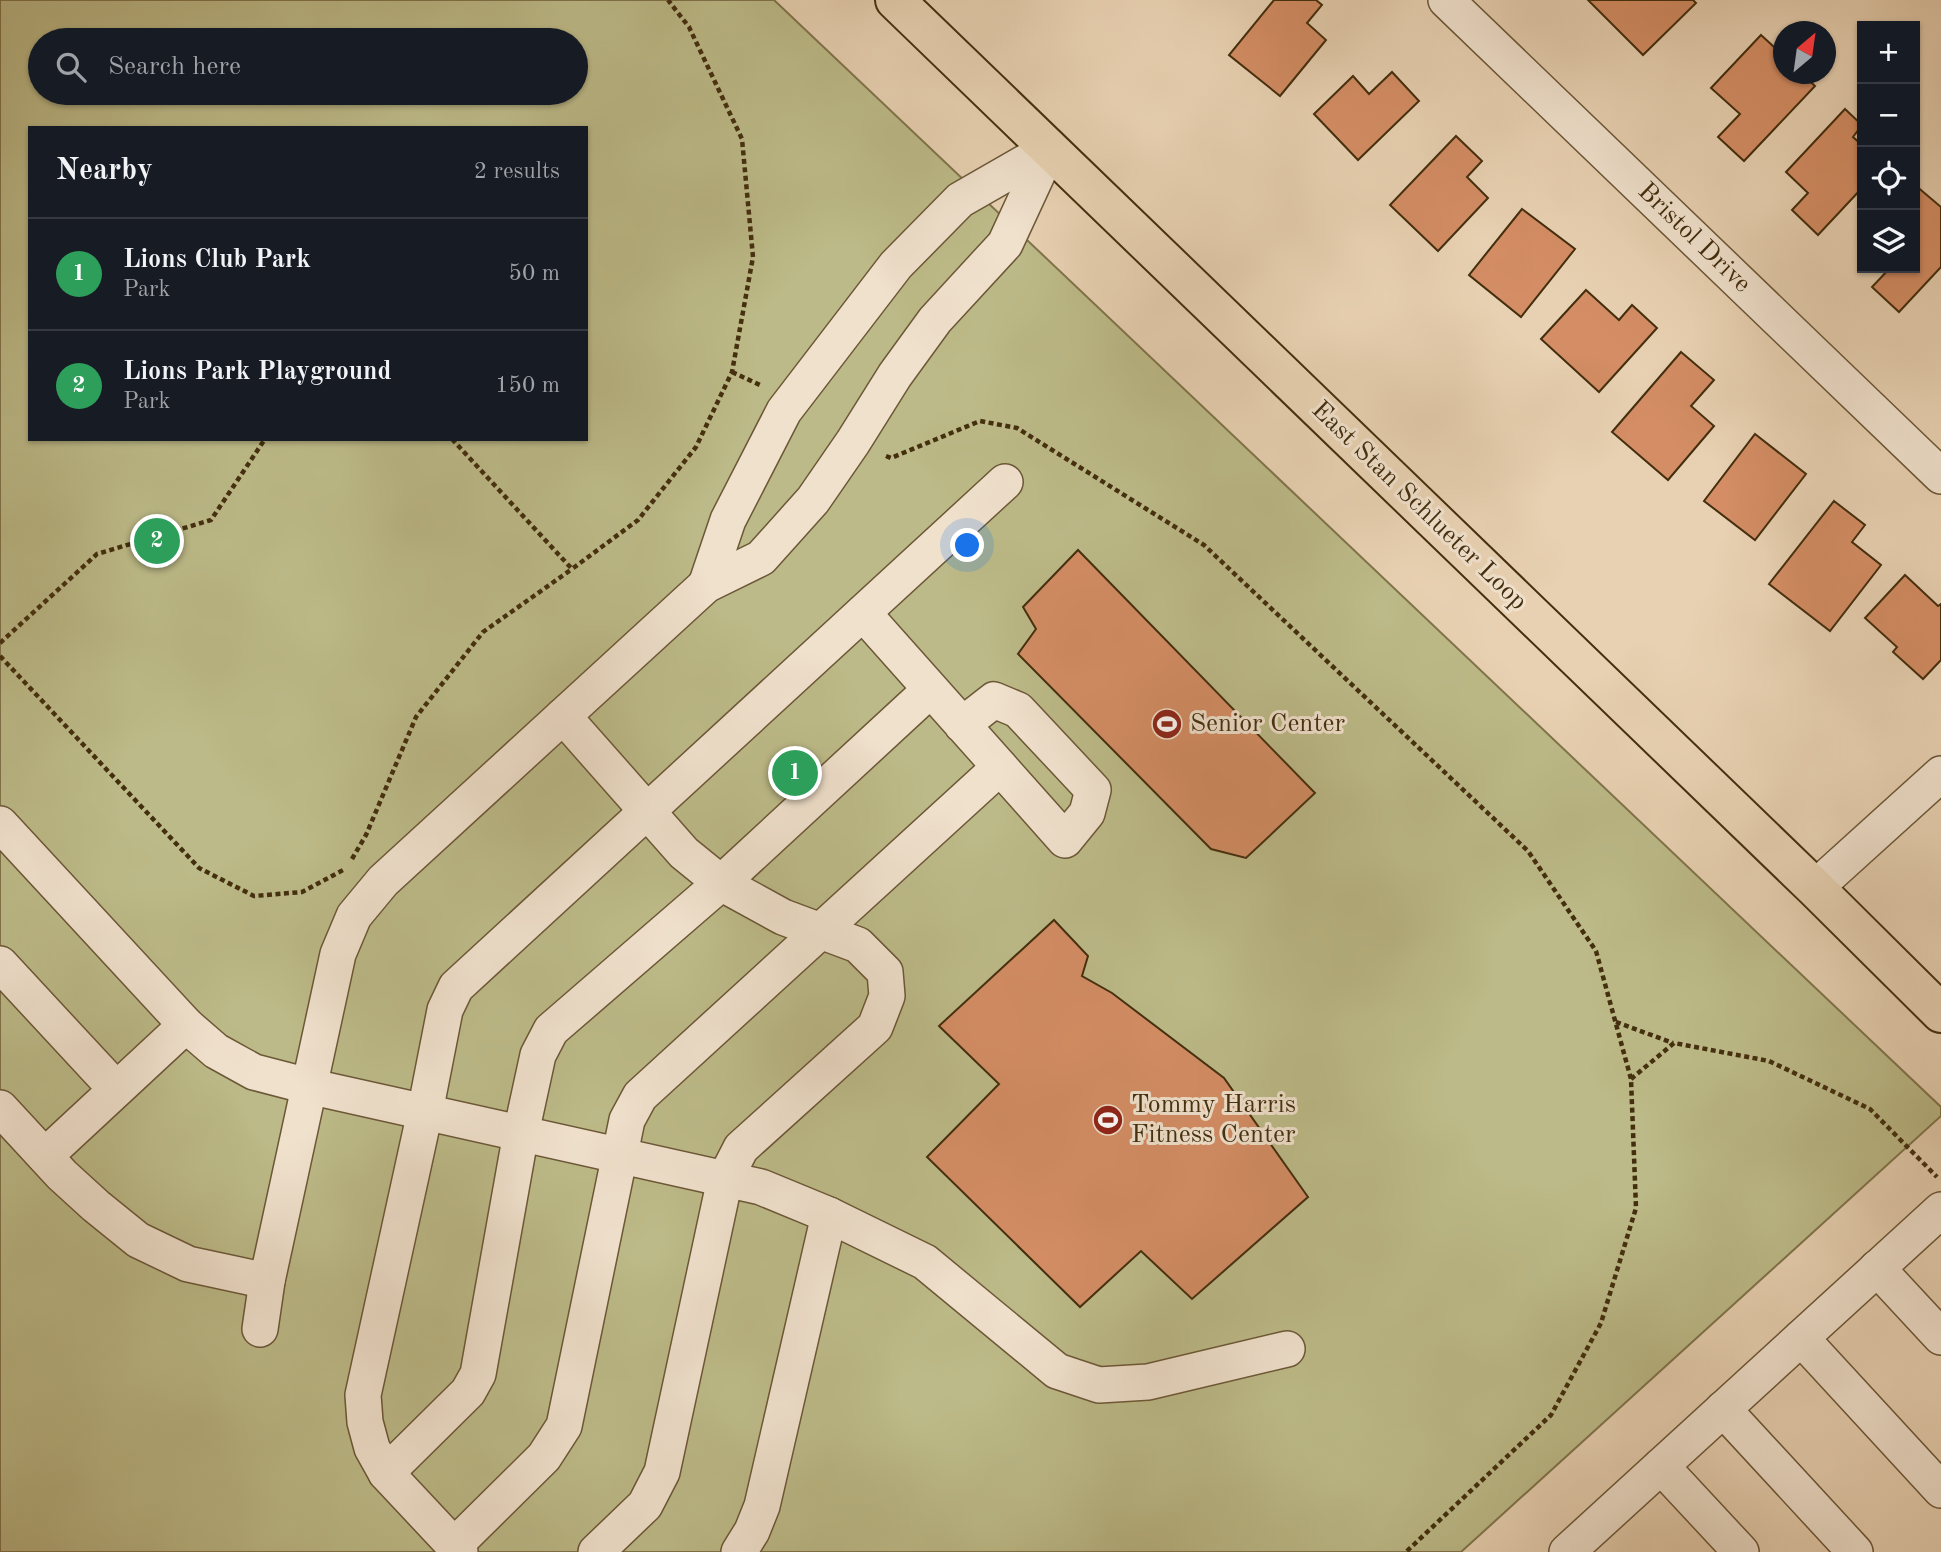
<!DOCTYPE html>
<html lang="en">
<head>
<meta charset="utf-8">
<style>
	:root { --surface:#171b24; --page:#242831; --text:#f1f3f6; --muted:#9ea1a6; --line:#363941; --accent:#c59692 }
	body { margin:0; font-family:"Old Standard TT",serif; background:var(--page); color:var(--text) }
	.controls { position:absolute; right:21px; top:21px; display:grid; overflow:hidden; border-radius:0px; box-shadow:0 2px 5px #0004 }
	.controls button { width:63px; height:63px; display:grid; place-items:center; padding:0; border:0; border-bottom:2px solid var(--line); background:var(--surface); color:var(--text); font:35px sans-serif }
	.compass { position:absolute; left:1773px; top:21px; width:63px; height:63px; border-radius:50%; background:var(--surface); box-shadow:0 2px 5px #0004; rotate:29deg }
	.you { position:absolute; left:968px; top:546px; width:24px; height:24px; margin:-18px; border:5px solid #fff; border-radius:50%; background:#1a73e8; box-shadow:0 0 0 10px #1a73e833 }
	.badge { display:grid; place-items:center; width:46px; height:46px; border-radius:50%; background:var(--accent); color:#fff; font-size:23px; font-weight:700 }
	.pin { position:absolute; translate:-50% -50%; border:4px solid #fff; box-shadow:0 2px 7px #0006 }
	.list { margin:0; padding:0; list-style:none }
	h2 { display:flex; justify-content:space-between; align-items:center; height:91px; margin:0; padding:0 28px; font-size:30px }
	h2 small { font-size:23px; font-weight:400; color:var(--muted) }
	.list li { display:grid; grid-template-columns:46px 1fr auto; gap:21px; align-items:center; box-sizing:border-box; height:112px; padding:0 28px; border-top:2px solid var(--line) }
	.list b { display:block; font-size:26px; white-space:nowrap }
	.list p { margin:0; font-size:23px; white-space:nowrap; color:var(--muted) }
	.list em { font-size:23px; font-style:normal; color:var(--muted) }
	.icon { flex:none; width:38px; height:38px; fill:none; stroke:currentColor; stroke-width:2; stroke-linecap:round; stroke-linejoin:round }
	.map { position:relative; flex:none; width:1941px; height:1552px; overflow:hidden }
	.search { position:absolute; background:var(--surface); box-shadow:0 2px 5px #0004; left:28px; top:28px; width:560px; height:77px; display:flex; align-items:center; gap:18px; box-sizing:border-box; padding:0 24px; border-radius:38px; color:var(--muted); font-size:26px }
	.panel { position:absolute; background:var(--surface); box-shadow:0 2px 5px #0004; left:28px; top:126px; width:560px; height:315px; border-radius:0px }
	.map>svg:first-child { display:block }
	.green { fill:#bcba88; stroke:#80744b; stroke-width:2; fill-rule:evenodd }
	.building { fill:#d48d64; stroke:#432e0e; stroke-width:2 }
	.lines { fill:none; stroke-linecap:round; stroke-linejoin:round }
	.minor-casing { stroke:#6c5737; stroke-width:38 }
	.major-casing { stroke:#432e0e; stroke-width:42 }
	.path { stroke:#432e0e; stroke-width:4.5; stroke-dasharray:5 3.5; stroke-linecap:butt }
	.minor { stroke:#f0e1cd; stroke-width:35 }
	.major { stroke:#e8d1b2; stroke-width:38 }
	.labels { text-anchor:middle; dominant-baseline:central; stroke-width:6; stroke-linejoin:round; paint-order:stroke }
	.street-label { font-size:26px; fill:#432e0e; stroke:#f0e1cd }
	.poi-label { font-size:26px; fill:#432e0e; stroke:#f0e1cd; text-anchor:start }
</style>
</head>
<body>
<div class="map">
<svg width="1941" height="1552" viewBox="0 0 1941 1552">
	<rect width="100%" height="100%" fill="#e8d1b2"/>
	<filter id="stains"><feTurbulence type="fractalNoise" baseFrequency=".00286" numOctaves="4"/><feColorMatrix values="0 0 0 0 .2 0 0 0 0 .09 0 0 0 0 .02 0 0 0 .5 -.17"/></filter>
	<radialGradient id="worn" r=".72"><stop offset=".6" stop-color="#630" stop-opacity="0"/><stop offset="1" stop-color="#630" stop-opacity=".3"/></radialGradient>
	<path class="green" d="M 0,0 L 774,0 L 1941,1107 L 1941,1116 L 1461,1552 L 0,1552 ZM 40,40 L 576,40 L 576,93 L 40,93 ZM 30,128 L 586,128 L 586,439 L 30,439 Z"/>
	<g class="building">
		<path d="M 1274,0 L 1316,0 L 1322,5 L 1307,23 L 1326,40 L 1280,96 L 1229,55 Z"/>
		<path d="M 1588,0 L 1693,0 L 1696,3 L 1643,55 Z"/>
		<path d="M 1761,35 L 1784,56 L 1784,74 L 1802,74 L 1815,86 L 1744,161 L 1718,137 L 1740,114 L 1711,88 Z"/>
		<path d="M 1392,72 L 1419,101 L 1358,160 L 1314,114 L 1353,76 L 1369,94 Z"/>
		<path d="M 1845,109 L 1862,125 L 1853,137 L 1862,145 L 1862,188 L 1818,235 L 1792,210 L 1808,193 L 1786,172 Z"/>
		<path d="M 1456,136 L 1482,161 L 1467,177 L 1488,198 L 1438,251 L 1390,205 Z"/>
		<path d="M 1915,185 L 1941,207 L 1941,267 L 1899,312 L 1872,287 L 1890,268 L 1915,268 Z"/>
		<path d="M 1522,209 L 1575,249 L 1521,317 L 1469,275 Z"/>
		<path d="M 1586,290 L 1619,320 L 1632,305 L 1657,328 L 1599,392 L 1541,339 Z"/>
		<path d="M 1681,352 L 1714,380 L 1691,406 L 1714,426 L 1668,480 L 1612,432 Z"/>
		<path d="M 1755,434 L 1806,474 L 1755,540 L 1704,501 Z"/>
		<path d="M 1834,501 L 1865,525 L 1852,542 L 1881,565 L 1830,631 L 1769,584 Z"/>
		<path d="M 1078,550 L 1315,793 L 1246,858 L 1211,849 L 1018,654 L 1036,629 L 1023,607 Z"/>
		<path d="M 1905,575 L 1938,606 L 1941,604 L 1941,660 L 1923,679 L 1893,652 L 1897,647 L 1865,618 Z"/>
		<path d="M 1054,920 L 1088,956 L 1082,976 L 1112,993 L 1224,1078 L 1308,1197 L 1192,1299 L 1141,1251 L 1080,1307 L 927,1157 L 999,1084 L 939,1026 Z"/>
	</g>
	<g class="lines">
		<g class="minor-casing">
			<g id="minor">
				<path d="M 1446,0 L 1941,476"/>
				<path d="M 706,585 L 728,520 L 784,411 L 896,265 L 960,200 L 1049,149"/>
				<path d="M 863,613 L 1065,840 L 1087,813 L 1093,790 L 1018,710 L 994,700 L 962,725"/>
				<path d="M 563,716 L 684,853 L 721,883 L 783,917 L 858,945 L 885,972 L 887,996 L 875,1027 L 741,1148 L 725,1179 L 662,1472 L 645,1505 L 596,1552"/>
				<path d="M 0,824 L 186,1025 L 216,1051 L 254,1072 L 308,1086 L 761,1187 L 829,1215 L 925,1262 L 1057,1371 L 1099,1385 L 1148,1382 L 1287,1349"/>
				<path d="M 1815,888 L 1941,774"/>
				<path d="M 0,964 L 116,1089"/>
				<path d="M 0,1108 L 62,1175 L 96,1206 L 138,1240 L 188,1264 L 267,1281"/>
				<path d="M 45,1156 L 186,1025"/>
				<path d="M 1877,1268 L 1941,1337"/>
				<path d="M 260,1329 L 267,1281 L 338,954 L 354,916 L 383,881 L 706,585 L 761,558 L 813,500 L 853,442 L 895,375 L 935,320 L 1005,244 L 1049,149"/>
				<path d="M 1801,1338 L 1941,1490"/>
				<path d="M 1723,1409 L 1855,1552"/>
				<path d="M 1661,1466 L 1741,1552"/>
				<path d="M 386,1473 L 468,1392 L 478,1374 L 521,1133 L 538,1055 L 551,1030 L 721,883 L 930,690"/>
				<path d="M 454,1546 L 544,1457 L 564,1426 L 627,1120 L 640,1096 L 1000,767"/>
				<path d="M 460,1552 L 386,1473 L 372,1448 L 365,1422 L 363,1395 L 425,1112 L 445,1010 L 456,987 L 1005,482"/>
				<path d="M 739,1552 L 752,1531 L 762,1506 L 829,1215"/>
				<path d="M 1567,1552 L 1941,1210"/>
			</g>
		</g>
		<g class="major-casing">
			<path id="major" d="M 895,0 L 1815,888 L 1941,1013"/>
		</g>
		<g class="path">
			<path d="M 732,372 L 760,385"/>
			<path d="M 452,439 L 572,569 L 638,520 L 696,447 L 732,372 L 753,257 L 742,139 L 689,27 L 668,0"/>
			<path d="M 886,456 L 891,458 L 980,421 L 1017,428 L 1204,545 L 1528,851 L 1596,951 L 1631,1079 L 1636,1208 L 1601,1323 L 1551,1415 L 1406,1552"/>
			<path d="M 0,643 L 97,554 L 211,520 L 265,439"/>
			<path d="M 0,656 L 199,868 L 254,896 L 302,892 L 345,869"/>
			<path d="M 352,859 L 366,835 L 416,717 L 483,632 L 572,569"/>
			<path d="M 1616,1022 L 1673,1043"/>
			<path d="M 1631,1079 L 1674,1043 L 1769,1061 L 1870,1109 L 1937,1177"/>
		</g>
		<use href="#minor" class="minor"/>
		<use href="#major" class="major"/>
	</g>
	<defs>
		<g id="stadium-disc" transform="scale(1.575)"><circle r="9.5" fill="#8f2418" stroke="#f0e1cd"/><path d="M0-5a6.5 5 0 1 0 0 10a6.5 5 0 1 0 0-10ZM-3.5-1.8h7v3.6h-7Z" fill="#fff"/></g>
	</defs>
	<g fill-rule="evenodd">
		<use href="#stadium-disc" x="1167" y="724"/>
		<use href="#stadium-disc" x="1108" y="1120"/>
	</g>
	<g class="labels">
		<g class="street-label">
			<text transform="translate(1694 238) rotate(44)">Bristol Drive</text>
			<text transform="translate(1419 506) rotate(44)">East Stan Schlueter Loop</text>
		</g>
		<g class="poi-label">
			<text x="1190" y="724">Senior Center</text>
			<text x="1131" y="1105">Tommy Harris<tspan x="1131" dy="30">Fitness Center</tspan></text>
		</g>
	</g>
	<rect width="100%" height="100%" filter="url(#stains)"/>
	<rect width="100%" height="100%" fill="url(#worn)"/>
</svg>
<div class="controls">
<button>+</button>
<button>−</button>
<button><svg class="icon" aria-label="locate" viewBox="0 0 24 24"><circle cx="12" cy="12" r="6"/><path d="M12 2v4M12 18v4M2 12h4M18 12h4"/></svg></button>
<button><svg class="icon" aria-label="layers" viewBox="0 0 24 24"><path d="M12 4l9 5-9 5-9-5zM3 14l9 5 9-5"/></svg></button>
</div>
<svg class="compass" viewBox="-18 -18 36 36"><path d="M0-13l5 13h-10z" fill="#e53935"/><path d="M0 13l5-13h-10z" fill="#9ea1a6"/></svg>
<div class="you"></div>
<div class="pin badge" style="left:795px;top:773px;background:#2e9e5b">1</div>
<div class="pin badge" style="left:157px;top:541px;background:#2e9e5b">2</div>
<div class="search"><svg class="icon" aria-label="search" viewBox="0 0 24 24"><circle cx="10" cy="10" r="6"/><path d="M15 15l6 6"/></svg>Search here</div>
<section class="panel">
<h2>Nearby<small>2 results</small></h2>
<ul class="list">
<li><span class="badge" style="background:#2e9e5b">1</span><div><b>Lions Club Park</b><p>Park</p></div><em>50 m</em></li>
<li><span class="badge" style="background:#2e9e5b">2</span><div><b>Lions Park Playground</b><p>Park</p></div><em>150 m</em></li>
</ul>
</section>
</div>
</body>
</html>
